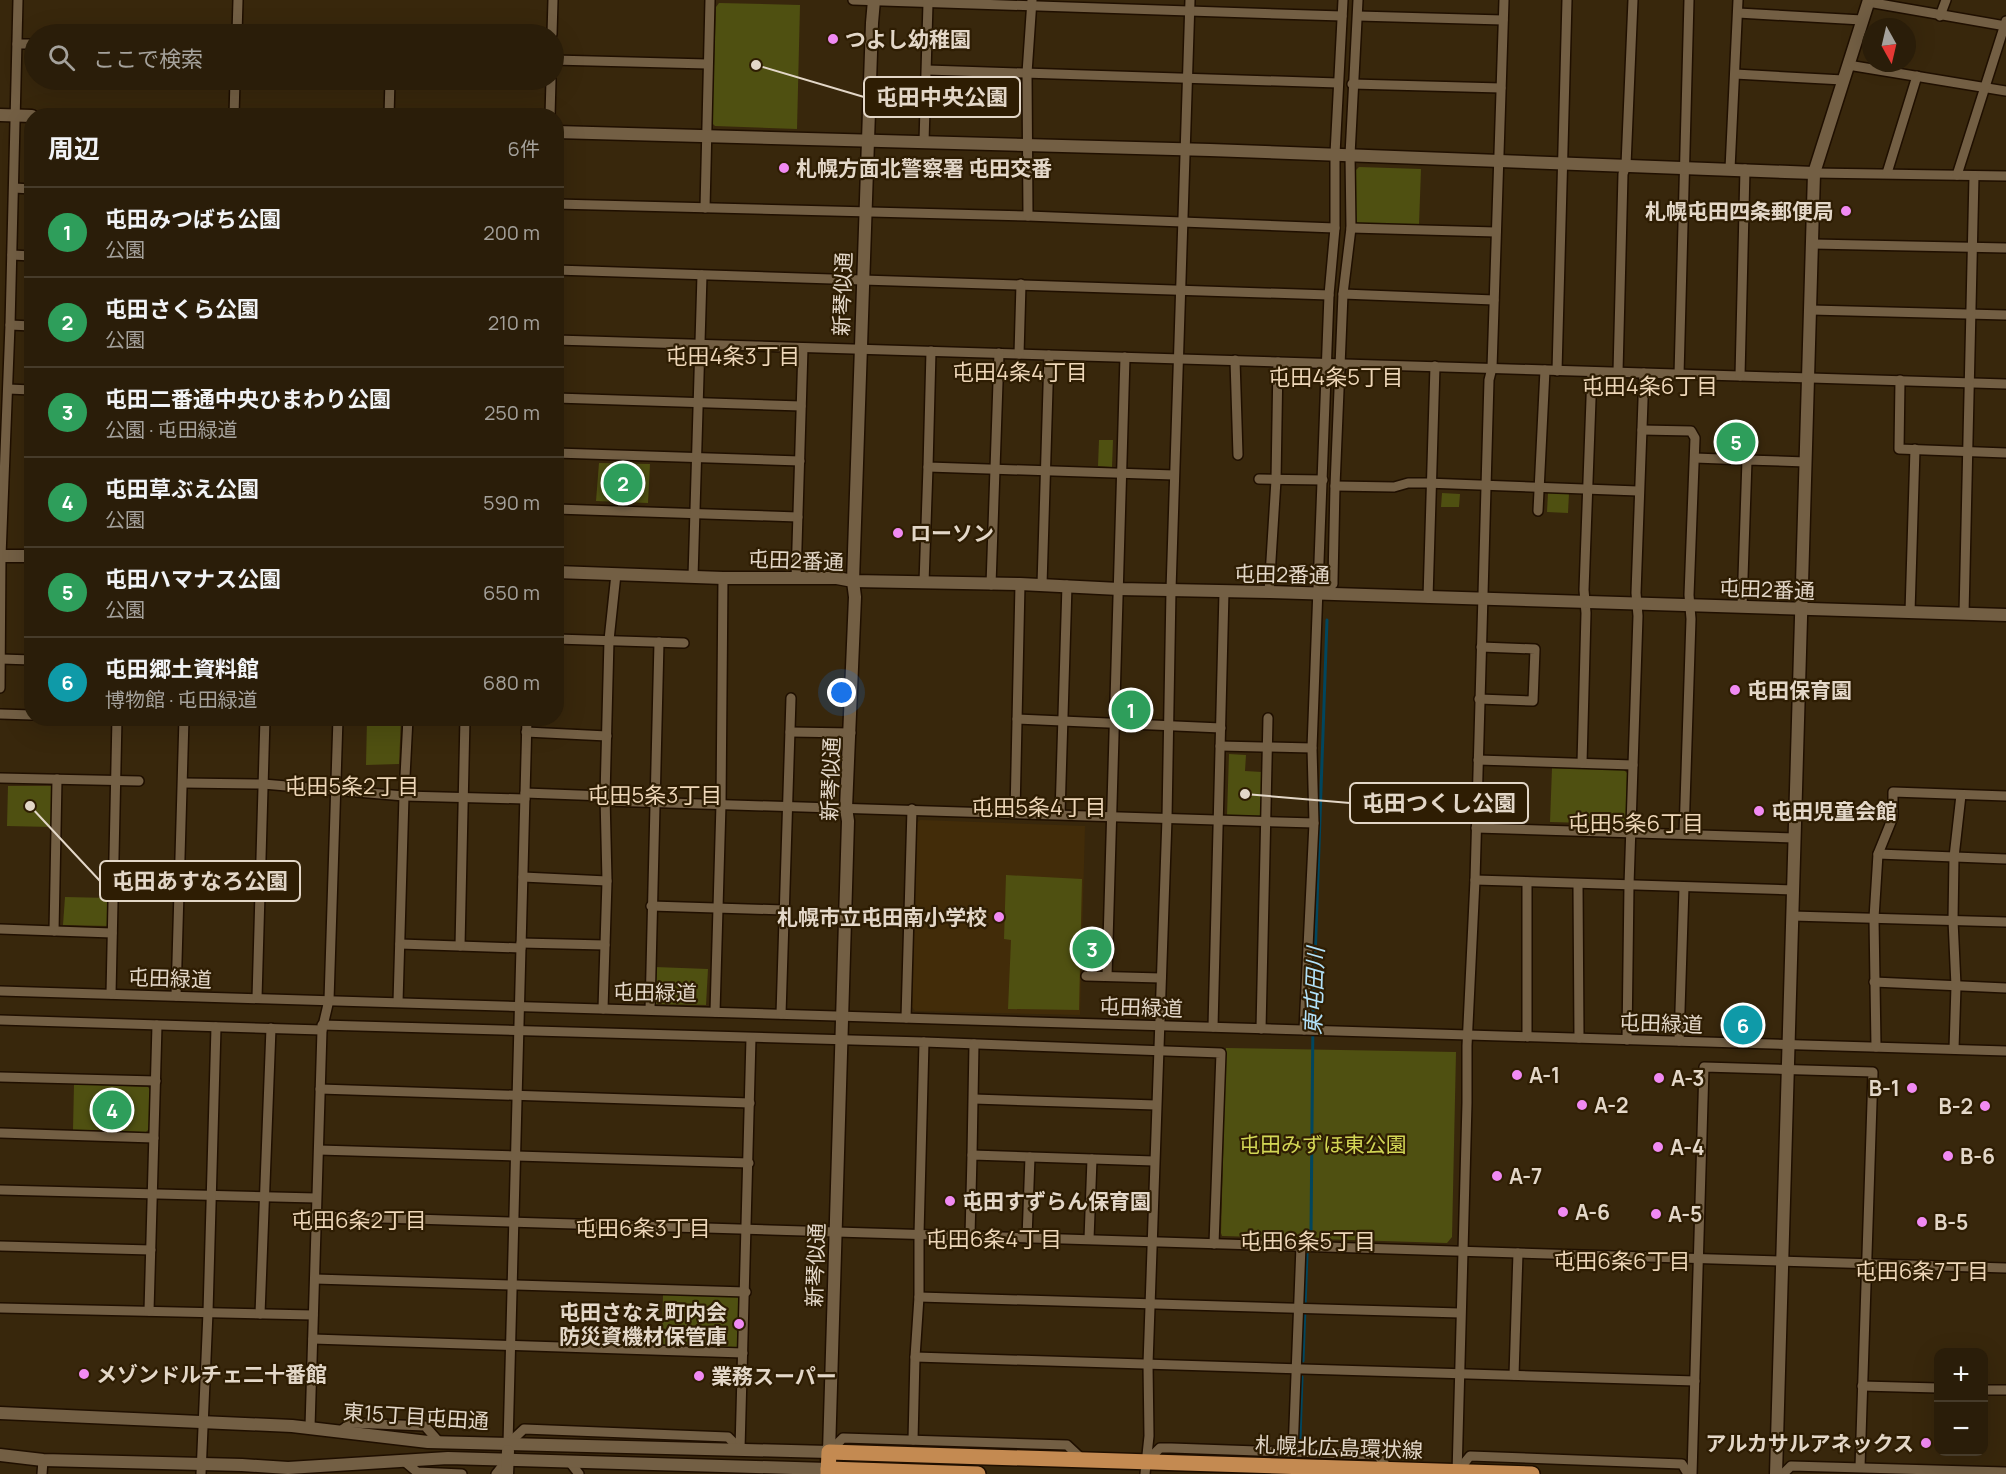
<!DOCTYPE html>
<html lang="ja">
<head>
<meta charset="utf-8">
<style>
	:root { --surface:#2a1d09; --page:#322612; --text:#f1f3f6; --muted:#a5a29c; --line:#463b2a; --accent:#8c9099 }
	body { margin:0; font-family:Manrope,"Noto Sans JP",sans-serif; background:var(--page); color:var(--text) }
	.controls { position:absolute; right:18px; bottom:18px; display:grid; overflow:hidden; border-radius:12px; box-shadow:0 6px 24px #0002 }
	.controls button { width:54px; height:54px; display:grid; place-items:center; padding:0; border:0; border-bottom:2px solid var(--line); background:var(--surface); color:var(--text); font:30px sans-serif }
	.compass { position:absolute; left:1862px; top:18px; width:54px; height:54px; border-radius:50%; background:var(--surface); box-shadow:0 6px 24px #0002; rotate:172deg }
	.you { position:absolute; left:842px; top:693px; width:21px; height:21px; margin:-15px; border:4px solid #fff; border-radius:50%; background:#1a73e8; box-shadow:0 0 0 9px #1a73e833 }
	.badge { display:grid; place-items:center; width:39px; height:39px; border-radius:50%; background:var(--accent); color:#fff; font-size:20px; font-weight:700 }
	.pin { position:absolute; translate:-50% -50%; border:3px solid #fff; box-shadow:0 2px 6px #0006 }
	.list { margin:0; padding:0; list-style:none }
	h2 { display:flex; justify-content:space-between; align-items:center; height:78px; margin:0; padding:0 24px; font-size:26px }
	h2 small { font-size:20px; font-weight:400; color:var(--muted) }
	.list li { display:grid; grid-template-columns:39px 1fr auto; gap:18px; align-items:center; box-sizing:border-box; height:90px; padding:0 24px; border-top:2px solid var(--line) }
	.list b { display:block; font-size:22px; white-space:nowrap }
	.list p { margin:0; font-size:20px; white-space:nowrap; color:var(--muted) }
	.list em { font-size:20px; font-style:normal; color:var(--muted) }
	.icon { flex:none; width:33px; height:33px; fill:none; stroke:currentColor; stroke-width:2; stroke-linecap:round; stroke-linejoin:round }
	.map { position:relative; flex:none; width:2006px; height:1474px; overflow:hidden }
	.search { position:absolute; background:var(--surface); box-shadow:0 6px 24px #0002; left:24px; top:24px; width:540px; height:66px; display:flex; align-items:center; gap:15px; box-sizing:border-box; padding:0 21px; border-radius:33px; color:var(--muted); font-size:22px }
	.panel { position:absolute; background:var(--surface); box-shadow:0 6px 24px #0002; left:24px; top:108px; width:540px; height:618px; border-radius:24px }
	.map>svg:first-child { display:block }
	.built { fill:#422c09 }
	.green { fill:#4f5011 }
	.lines { fill:none; stroke-linecap:round; stroke-linejoin:round }
	.stream { stroke:#01465e; stroke-width:3 }
	.minor-casing { stroke:#1f0f00; stroke-width:12 }
	.tertiary-casing { stroke:#1f0f00; stroke-width:15 }
	.primary-casing { stroke:#1f0f00; stroke-width:18 }
	.minor { stroke:#735f44; stroke-width:9 }
	.tertiary { stroke:#735f44; stroke-width:12 }
	.primary { stroke:#c48a51; stroke-width:15 }
	.poi-dot { fill:#f18af3; stroke:#2e1d03; stroke-width:2 }
	.labels { text-anchor:middle; dominant-baseline:central; stroke-width:4.5; stroke-linejoin:round; paint-order:stroke }
	.poi-label { font-size:21px; font-weight:bold; fill:#e3d7c8; stroke:#2e1d03; text-anchor:start }
	.street-label { font-size:21px; fill:#e3d7c8; stroke:#2e1d03 }
	.park-label { font-size:21px; fill:#d3d755; stroke:#2e1d03 }
	.neighbourhood-label { font-size:22px; fill:#edd6b8; stroke:#2e1d03 }
	.water-label { font-size:22px; font-style:italic; fill:#b2e2fa; stroke:#2e1d03 }
	.leader { fill:none; stroke:#e3d7c8; stroke-width:2 }
	.callout-dot { fill:#e3d7c8; stroke:#2e1d03; stroke-width:2 }
	.callout { fill:#2e1d03; stroke:#e3d7c8; stroke-width:2 }
	.callout-label { font-size:22px; text-anchor:middle; font-weight:bold; fill:#e3d7c8 }
</style>
</head>
<body>
<div class="map">
<svg width="2006" height="1474" viewBox="0 0 2006 1474">
	<rect width="100%" height="100%" fill="#38270c"/>
	<path class="built" d="M 920,820 L 1085,826 L 1080,1015 L 915,1011 L 912,1007 L 917,823 Z"/>
	<g class="green">
		<path d="M 719,3 L 800,5 L 797,129 L 715,126 L 712,123 L 716,7 Z"/>
		<path d="M 1359,167 L 1421,169 L 1419,225 L 1357,223 L 1355,220 L 1356,170 Z"/>
		<path d="M 1730,431 L 1743,432 L 1743,453 L 1729,453 Z"/>
		<path d="M 1099,440 L 1113,440 L 1112,467 L 1098,466 Z"/>
		<path d="M 599,463 L 650,464 L 648,503 L 596,501 Z"/>
		<path d="M 1442,493 L 1460,494 L 1459,507 L 1441,507 Z"/>
		<path d="M 1548,493 L 1569,493 L 1568,513 L 1547,512 Z"/>
		<path d="M 1122,704 L 1141,704 L 1141,720 L 1124,720 L 1122,716 Z"/>
		<path d="M 367,719 L 401,719 L 399,764 L 366,765 Z"/>
		<path d="M 1229,754 L 1246,755 L 1245,771 L 1262,772 L 1262,816 L 1227,816 Z"/>
		<path d="M 1552,768 L 1624,770 L 1627,773 L 1626,822 L 1622,824 L 1550,822 Z"/>
		<path d="M 8,786 L 53,786 L 52,827 L 7,826 Z"/>
		<path d="M 1006,875 L 1082,879 L 1079,1010 L 1008,1009 L 1011,940 L 1004,939 Z"/>
		<path d="M 65,897 L 110,898 L 109,926 L 63,925 Z"/>
		<path d="M 1083,930 L 1102,930 L 1101,969 L 1082,968 Z"/>
		<path d="M 655,967 L 708,969 L 706,1005 L 653,1004 Z"/>
		<path d="M 1226,1048 L 1456,1052 L 1452,1237 L 1447,1243 L 1222,1236 L 1221,1233 Z"/>
		<path d="M 74,1084 L 148,1087 L 151,1091 L 149,1129 L 146,1132 L 73,1130 Z"/>
		<path d="M 663,1294 L 747,1297 L 744,1348 L 662,1346 Z"/>
	</g>
	<g class="lines">
		<g class="stream">
			<path d="M 1303,1361 L 1307,1254 L 1311,1233 L 1313,1016 L 1327,620"/>
			<path d="M 1300,1440 L 1302,1377"/>
		</g>
		<g class="minor-casing">
			<g id="minor">
				<path d="M 853,0 L 1342,16"/>
				<path d="M 1868,2 L 2006,26"/>
				<path d="M 1738,13 L 1862,20"/>
				<path d="M 1358,16 L 1503,20"/>
				<path d="M 1940,16 L 1946,0"/>
				<path d="M 237,34 L 238,0"/>
				<path d="M 552,34 L 553,0"/>
				<path d="M 17,44 L 34,44"/>
				<path d="M 554,60 L 707,64"/>
				<path d="M 1848,65 L 2006,91"/>
				<path d="M 927,70 L 1338,83"/>
				<path d="M 1735,74 L 1843,80"/>
				<path d="M 1352,84 L 1501,88"/>
				<path d="M 234,116 L 235,80"/>
				<path d="M 389,116 L 390,80"/>
				<path d="M 550,116 L 551,80"/>
				<path d="M 924,142 L 928,3"/>
				<path d="M 1730,169 L 1738,0"/>
				<path d="M 1814,173 L 2006,176"/>
				<path d="M 1887,173 L 1917,76"/>
				<path d="M 1957,175 L 2006,21"/>
				<path d="M 14,188 L 32,189"/>
				<path d="M 556,204 L 1028,216 L 1335,228"/>
				<path d="M 705,208 L 710,0"/>
				<path d="M 1028,216 L 1027,73 L 1032,0"/>
				<path d="M 1351,228 L 1496,232"/>
				<path d="M 1813,244 L 2006,248"/>
				<path d="M 12,255 L 32,256"/>
				<path d="M 556,270 L 1329,295"/>
				<path d="M 1343,294 L 1494,300"/>
				<path d="M 1811,310 L 2006,315"/>
				<path d="M 10,325 L 32,326"/>
				<path d="M 556,340 L 2006,384"/>
				<path d="M 931,351 L 928,467 L 1174,475"/>
				<path d="M 1019,354 L 1021,284"/>
				<path d="M 1235,360 L 1238,455"/>
				<path d="M 1557,371 L 1567,0"/>
				<path d="M 1618,372 L 1623,174 L 1626,165 L 1633,0"/>
				<path d="M 1679,375 L 1689,0"/>
				<path d="M 1740,376 L 1745,169"/>
				<path d="M 1900,380 L 1899,449 L 2006,453"/>
				<path d="M 8,389 L 32,390"/>
				<path d="M 556,398 L 801,406"/>
				<path d="M 1642,430 L 1691,431 L 1695,438 L 1689,595 L 1691,619 L 1684,834"/>
				<path d="M 556,453 L 800,461"/>
				<path d="M 1695,458 L 1747,460"/>
				<path d="M 1259,479 L 1323,480"/>
				<path d="M 1335,486 L 1394,487 L 1408,483 L 1426,483 L 1638,491"/>
				<path d="M 556,509 L 798,517"/>
				<path d="M 1538,511 L 1545,370"/>
				<path d="M 693,577 L 702,275"/>
				<path d="M 796,579 L 803,348"/>
				<path d="M 924,583 L 928,467"/>
				<path d="M 991,585 L 999,353"/>
				<path d="M 1042,585 L 1049,355"/>
				<path d="M 1269,592 L 1276,480 L 1278,362"/>
				<path d="M 1318,594 L 1333,584 L 1333,581 L 1335,486 L 1343,294 L 1351,228 L 1350,155 L 1358,0"/>
				<path d="M 1428,598 L 1435,366"/>
				<path d="M 1742,607 L 1747,460 L 1806,462"/>
				<path d="M 1910,612 L 1915,449"/>
				<path d="M 1964,614 L 1974,176"/>
				<path d="M 556,639 L 684,643"/>
				<path d="M 1,659 L 32,660"/>
				<path d="M 0,688 L 1,556 L 10,325 L 18,0"/>
				<path d="M 1479,699 L 1533,701 L 1535,649 L 1481,647"/>
				<path d="M 0,714 L 32,715"/>
				<path d="M 1017,719 L 1221,728"/>
				<path d="M 526,732 L 607,736"/>
				<path d="M 790,732 L 851,733"/>
				<path d="M 1220,746 L 1312,748"/>
				<path d="M 1478,760 L 1633,765"/>
				<path d="M 1582,763 L 1586,613 L 1584,590 L 1592,372"/>
				<path d="M 0,778 L 139,781"/>
				<path d="M 183,783 L 263,784 L 404,796 L 525,799"/>
				<path d="M 525,793 L 605,796"/>
				<path d="M 606,801 L 1314,823"/>
				<path d="M 1015,813 L 1020,584"/>
				<path d="M 1060,814 L 1067,585"/>
				<path d="M 1476,828 L 1795,838"/>
				<path d="M 1878,854 L 2006,859"/>
				<path d="M 523,877 L 607,881"/>
				<path d="M 1475,880 L 1794,890"/>
				<path d="M 1527,882 L 1527,1037"/>
				<path d="M 1578,884 L 1579,1038"/>
				<path d="M 651,906 L 784,910"/>
				<path d="M 1792,916 L 2006,922"/>
				<path d="M 0,929 L 112,933"/>
				<path d="M 54,931 L 57,779"/>
				<path d="M 521,943 L 605,945"/>
				<path d="M 400,944 L 521,948"/>
				<path d="M 460,946 L 465,718"/>
				<path d="M 1086,976 L 1161,978"/>
				<path d="M 1107,976 L 1125,357"/>
				<path d="M 1874,982 L 2006,988"/>
				<path d="M 0,991 L 2006,1051"/>
				<path d="M 111,994 L 117,718"/>
				<path d="M 176,996 L 184,718"/>
				<path d="M 257,998 L 265,718"/>
				<path d="M 398,1002 L 404,796 L 408,718"/>
				<path d="M 603,1009 L 607,881 L 605,796 L 609,640 L 616,574"/>
				<path d="M 650,1010 L 659,642"/>
				<path d="M 715,1012 L 721,804 L 723,578"/>
				<path d="M 781,1014 L 791,698"/>
				<path d="M 906,1018 L 912,809"/>
				<path d="M 0,1020 L 322,1030"/>
				<path d="M 322,1025 L 924,1042 L 919,1234 L 919,1297 L 915,1357 L 913,1440"/>
				<path d="M 1213,1027 L 1224,592"/>
				<path d="M 1261,1029 L 1268,718"/>
				<path d="M 1304,1030 L 1314,823 L 1312,748 L 1329,295 L 1335,228 L 1335,154 L 1343,0"/>
				<path d="M 1627,1040 L 1629,885 L 1638,616 L 1636,593 L 1644,373"/>
				<path d="M 1679,1041 L 1684,887"/>
				<path d="M 924,1042 L 1221,1053 L 1214,1244"/>
				<path d="M 1876,1047 L 1874,918 L 1878,854 L 1893,817 L 1893,792 L 2006,796"/>
				<path d="M 1954,1049 L 1956,986 L 1953,920 L 1954,857 L 1961,795"/>
				<path d="M 0,1077 L 156,1081"/>
				<path d="M 320,1089 L 750,1103"/>
				<path d="M 974,1099 L 1156,1105"/>
				<path d="M 0,1133 L 154,1138"/>
				<path d="M 319,1150 L 749,1163"/>
				<path d="M 972,1155 L 974,1044"/>
				<path d="M 0,1190 L 316,1198"/>
				<path d="M 317,1216 L 2006,1268"/>
				<path d="M 970,1236 L 972,1155 L 1154,1161"/>
				<path d="M 1027,1238 L 1030,1157"/>
				<path d="M 1089,1239 L 1092,1159"/>
				<path d="M 0,1246 L 151,1250"/>
				<path d="M 315,1279 L 746,1292"/>
				<path d="M 919,1297 L 1460,1313"/>
				<path d="M 0,1308 L 313,1315"/>
				<path d="M 149,1311 L 157,1025"/>
				<path d="M 260,1314 L 271,1028"/>
				<path d="M 313,1339 L 743,1353"/>
				<path d="M 915,1357 L 1695,1381"/>
				<path d="M 1514,1375 L 1518,1253"/>
				<path d="M 1862,1386 L 1938,1388"/>
				<path d="M 1984,1390 L 2006,1390"/>
				<path d="M 310,1427 L 322,1030 L 329,1000 L 338,718"/>
				<path d="M 339,1432 L 351,1423 L 425,1426 L 439,1442"/>
				<path d="M 508,1444 L 527,718"/>
				<path d="M 508,1444 L 524,1429 L 728,1437 L 740,1449"/>
				<path d="M 740,1449 L 751,1038"/>
				<path d="M 829,1452 L 843,1438 L 1067,1445 L 1082,1459"/>
				<path d="M 1293,1452 L 1301,1246"/>
				<path d="M 404,1461 L 417,1472 L 462,1474"/>
				<path d="M 569,1461 L 579,1474"/>
				<path d="M 1145,1463 L 1160,1448 L 1171,1448 L 1378,1455 L 1389,1470"/>
				<path d="M 1457,1472 L 1470,1456 L 1682,1464 L 1688,1474"/>
				<path d="M 42,1474 L 43,1460"/>
				<path d="M 201,1474 L 208,1312 L 216,1027"/>
				<path d="M 496,1474 L 508,1459"/>
				<path d="M 1145,1474 L 1149,1436 L 1148,1364 L 1167,818 L 1171,590 L 1190,0"/>
				<path d="M 1457,1474 L 1467,1103 L 1467,1046 L 1475,880 L 1489,380 L 1492,368 L 1504,0"/>
				<path d="M 1692,1474 L 1704,1067 L 1873,1072 L 1860,1467"/>
				<path d="M 1783,1474 L 1791,1466 L 2006,1472"/>
			</g>
		</g>
		<g class="tertiary-casing">
			<g id="tertiary">
				<path d="M 0,115 L 32,116"/>
				<path d="M 556,132 L 1210,150 L 1814,173"/>
				<path d="M 0,556 L 32,556"/>
				<path d="M 556,572 L 723,578 L 837,578 L 853,581 L 1020,584 L 1119,589 L 1269,592 L 2006,615"/>
				<path d="M 0,1413 L 292,1426 L 428,1442 L 829,1452 L 848,821 L 846,808 L 855,597 L 853,581 L 872,23 L 874,0"/>
				<path d="M 0,1455 L 43,1460 L 242,1465 L 288,1468 L 448,1458 L 828,1469"/>
				<path d="M 507,1474 L 508,1451"/>
				<path d="M 1776,1474 L 1814,173 L 1869,0"/>
			</g>
		</g>
		<g class="primary-casing">
			<g id="primary">
				<path d="M 828,1469 L 978,1474"/>
				<path d="M 828,1474 L 829,1452 L 1532,1474"/>
			</g>
		</g>
		<use href="#minor" class="minor"/>
		<use href="#tertiary" class="tertiary"/>
		<use href="#primary" class="primary"/>
	</g>
	<g class="poi-dot">
		<circle cx="833" cy="39" r="6"/>
		<circle cx="784" cy="168" r="6"/>
		<circle cx="1846" cy="211" r="6"/>
		<circle cx="898" cy="533" r="6"/>
		<circle cx="1735" cy="690" r="6"/>
		<circle cx="1759" cy="811" r="6"/>
		<circle cx="999" cy="917" r="6"/>
		<circle cx="1517" cy="1075" r="6"/>
		<circle cx="1659" cy="1078" r="6"/>
		<circle cx="1912" cy="1088" r="6"/>
		<circle cx="1582" cy="1105" r="6"/>
		<circle cx="1985" cy="1106" r="6"/>
		<circle cx="1658" cy="1147" r="6"/>
		<circle cx="1948" cy="1156" r="6"/>
		<circle cx="1497" cy="1176" r="6"/>
		<circle cx="950" cy="1201" r="6"/>
		<circle cx="1563" cy="1212" r="6"/>
		<circle cx="1656" cy="1214" r="6"/>
		<circle cx="1922" cy="1222" r="6"/>
		<circle cx="739" cy="1324" r="6"/>
		<circle cx="84" cy="1374" r="6"/>
		<circle cx="699" cy="1376" r="6"/>
		<circle cx="1926" cy="1443" r="6"/>
	</g>
	<g class="labels">
		<g class="poi-label">
			<text x="845" y="39">つよし幼稚園</text>
			<text x="796" y="168">札幌方面北警察署 屯田交番</text>
			<text x="1834" y="211" text-anchor="end">札幌屯田四条郵便局</text>
			<text x="910" y="533">ローソン</text>
			<text x="1747" y="690">屯田保育園</text>
			<text x="1771" y="811">屯田児童会館</text>
			<text x="987" y="917" text-anchor="end">札幌市立屯田南小学校</text>
			<text x="1529" y="1075">A-1</text>
			<text x="1671" y="1078">A-3</text>
			<text x="1900" y="1088" text-anchor="end">B-1</text>
			<text x="1594" y="1105">A-2</text>
			<text x="1973" y="1106" text-anchor="end">B-2</text>
			<text x="1670" y="1147">A-4</text>
			<text x="1960" y="1156">B-6</text>
			<text x="1509" y="1176">A-7</text>
			<text x="962" y="1201">屯田すずらん保育園</text>
			<text x="1575" y="1212">A-6</text>
			<text x="1668" y="1214">A-5</text>
			<text x="1934" y="1222">B-5</text>
			<text x="727" y="1312" text-anchor="end">屯田さなえ町内会<tspan x="727" dy="24">防災資機材保管庫</tspan></text>
			<text x="96" y="1374">メゾンドルチェ二十番館</text>
			<text x="711" y="1376">業務スーパー</text>
			<text x="1914" y="1443" text-anchor="end">アルカサルアネックス</text>
		</g>
		<g class="street-label">
			<text transform="translate(842 294) rotate(-88)">新琴似通</text>
			<text transform="translate(796 560) rotate(2)">屯田2番通</text>
			<text transform="translate(1282 574) rotate(1)">屯田2番通</text>
			<text transform="translate(1767 589) rotate(2)">屯田2番通</text>
			<text transform="translate(830 779) rotate(-88)">新琴似通</text>
			<text transform="translate(170 978) rotate(2)">屯田緑道</text>
			<text transform="translate(655 992) rotate(1)">屯田緑道</text>
			<text transform="translate(1141 1007) rotate(2)">屯田緑道</text>
			<text transform="translate(1661 1023) rotate(2)">屯田緑道</text>
			<text transform="translate(815 1265) rotate(-88)">新琴似通</text>
			<text transform="translate(416 1416) rotate(4)">東15丁目屯田通</text>
			<text transform="translate(1339 1447) rotate(2)">札幌北広島環状線</text>
		</g>
		<g class="park-label">
			<text x="1323" y="1144">屯田みずほ東公園</text>
		</g>
		<g class="neighbourhood-label">
			<text x="733" y="356">屯田4条3丁目</text>
			<text x="1020" y="372">屯田4条4丁目</text>
			<text x="1336" y="377">屯田4条5丁目</text>
			<text x="1650" y="386">屯田4条6丁目</text>
			<text x="352" y="786">屯田5条2丁目</text>
			<text x="655" y="795">屯田5条3丁目</text>
			<text x="1039" y="807">屯田5条4丁目</text>
			<text x="1636" y="823">屯田5条6丁目</text>
			<text x="359" y="1220">屯田6条2丁目</text>
			<text x="643" y="1228">屯田6条3丁目</text>
			<text x="994" y="1239">屯田6条4丁目</text>
			<text x="1308" y="1241">屯田6条5丁目</text>
			<text x="1622" y="1261">屯田6条6丁目</text>
			<text x="1922" y="1271">屯田6条7丁目</text>
		</g>
		<g class="water-label">
			<text transform="translate(1314 991) rotate(-88)">東屯田川</text>
		</g>
	</g>
	<path class="leader" d="M756 65L864 97M1245 794L1350 803M30 806L100 881"/>
	<g class="callout-dot">
		<circle cx="756" cy="65" r="6"/>
		<circle cx="1245" cy="794" r="6"/>
		<circle cx="30" cy="806" r="6"/>
	</g>
	<g class="callout">
		<rect x="864" y="77" width="156" height="40" rx="6"/>
		<rect x="1350" y="783" width="178" height="40" rx="6"/>
		<rect x="100" y="861" width="200" height="40" rx="6"/>
	</g>
	<g class="callout-label">
		<text x="942" y="105">屯田中央公園</text>
		<text x="1439" y="811">屯田つくし公園</text>
		<text x="200" y="889">屯田あすなろ公園</text>
	</g>
</svg>
<div class="controls">
<button>+</button>
<button>−</button>
</div>
<svg class="compass" viewBox="-18 -18 36 36"><path d="M0-13l5 13h-10z" fill="#e53935"/><path d="M0 13l5-13h-10z" fill="#a5a29c"/></svg>
<div class="you"></div>
<div class="pin badge" style="left:1131px;top:710px;background:#2e9e5b">1</div>
<div class="pin badge" style="left:623px;top:483px;background:#2e9e5b">2</div>
<div class="pin badge" style="left:1092px;top:949px;background:#2e9e5b">3</div>
<div class="pin badge" style="left:112px;top:1110px;background:#2e9e5b">4</div>
<div class="pin badge" style="left:1736px;top:442px;background:#2e9e5b">5</div>
<div class="pin badge" style="left:1743px;top:1025px;background:#0f9aa8">6</div>
<div class="search"><svg class="icon" aria-label="search" viewBox="0 0 24 24"><circle cx="10" cy="10" r="6"/><path d="M15 15l6 6"/></svg>ここで検索</div>
<section class="panel">
<h2>周辺<small>6件</small></h2>
<ul class="list">
<li><span class="badge" style="background:#2e9e5b">1</span><div><b>屯田みつばち公園</b><p>公園</p></div><em>200 m</em></li>
<li><span class="badge" style="background:#2e9e5b">2</span><div><b>屯田さくら公園</b><p>公園</p></div><em>210 m</em></li>
<li><span class="badge" style="background:#2e9e5b">3</span><div><b>屯田二番通中央ひまわり公園</b><p>公園 · 屯田緑道</p></div><em>250 m</em></li>
<li><span class="badge" style="background:#2e9e5b">4</span><div><b>屯田草ぶえ公園</b><p>公園</p></div><em>590 m</em></li>
<li><span class="badge" style="background:#2e9e5b">5</span><div><b>屯田ハマナス公園</b><p>公園</p></div><em>650 m</em></li>
<li><span class="badge" style="background:#0f9aa8">6</span><div><b>屯田郷土資料館</b><p>博物館 · 屯田緑道</p></div><em>680 m</em></li>
</ul>
</section>
</div>
</body>
</html>
